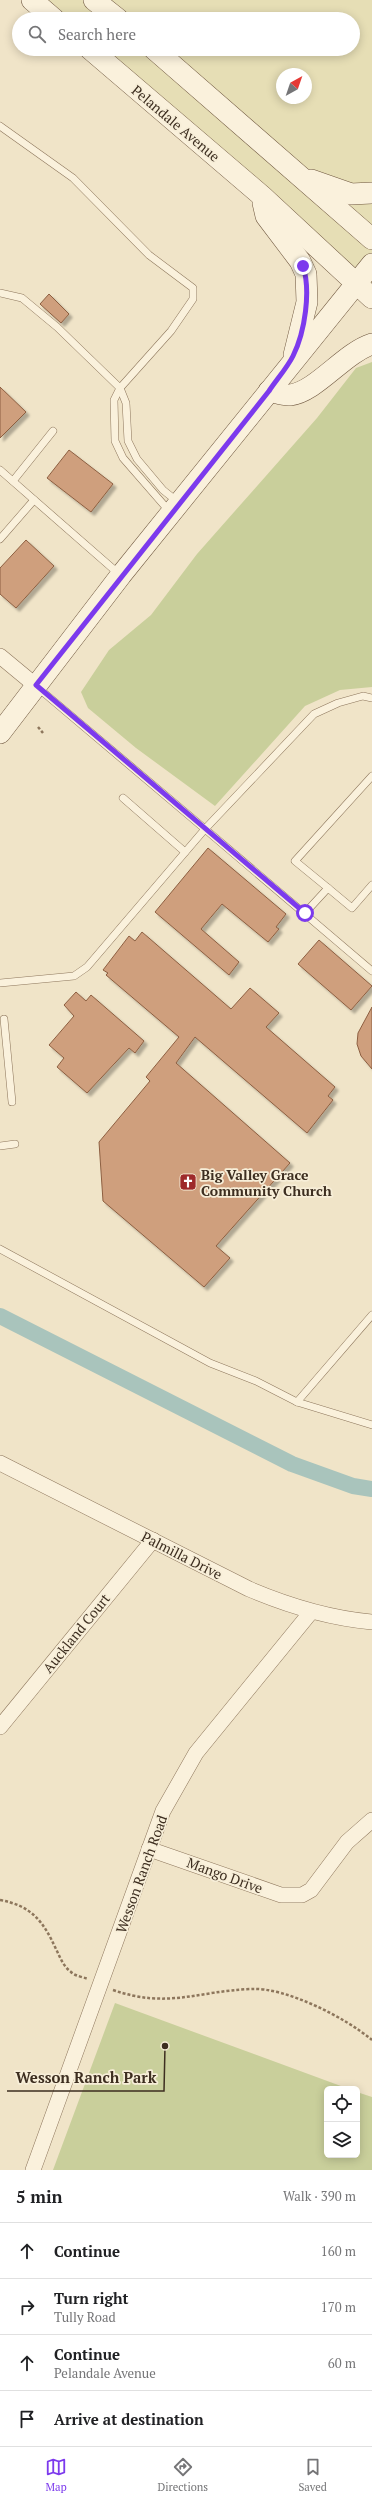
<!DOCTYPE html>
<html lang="en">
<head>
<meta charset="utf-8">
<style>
	:root { --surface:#fff; --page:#f6f6f6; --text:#202124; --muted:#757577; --line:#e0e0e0; --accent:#7c3aed }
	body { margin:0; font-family:"PT Serif",serif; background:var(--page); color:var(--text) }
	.controls { position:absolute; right:12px; bottom:12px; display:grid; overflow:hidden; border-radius:6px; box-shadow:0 2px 10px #0003 }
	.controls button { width:36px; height:36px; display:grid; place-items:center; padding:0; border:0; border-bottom:1px solid var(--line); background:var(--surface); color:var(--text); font:20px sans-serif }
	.compass { position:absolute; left:276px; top:68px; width:36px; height:36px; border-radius:50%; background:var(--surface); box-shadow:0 2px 10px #0003; rotate:40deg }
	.stop { position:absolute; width:12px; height:12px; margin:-9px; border:3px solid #7c3aed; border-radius:50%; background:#fff }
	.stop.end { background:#7c3aed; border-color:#fff; box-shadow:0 1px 4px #0008 }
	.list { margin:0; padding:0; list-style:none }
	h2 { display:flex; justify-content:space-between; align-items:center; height:52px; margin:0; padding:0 16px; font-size:17px }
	h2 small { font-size:13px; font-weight:400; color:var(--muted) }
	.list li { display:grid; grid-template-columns:26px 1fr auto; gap:12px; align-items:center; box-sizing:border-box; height:56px; padding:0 16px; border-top:1px solid var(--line) }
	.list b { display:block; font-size:15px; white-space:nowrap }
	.list p { margin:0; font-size:13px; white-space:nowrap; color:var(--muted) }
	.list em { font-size:13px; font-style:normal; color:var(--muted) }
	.icon { flex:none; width:22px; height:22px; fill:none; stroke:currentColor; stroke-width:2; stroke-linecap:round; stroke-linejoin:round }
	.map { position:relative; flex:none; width:372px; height:2170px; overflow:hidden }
	.search { position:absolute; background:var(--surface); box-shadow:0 2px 10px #0003; left:12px; right:12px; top:12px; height:44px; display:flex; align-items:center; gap:10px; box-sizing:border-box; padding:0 14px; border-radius:22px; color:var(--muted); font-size:15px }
	.sheet { height:276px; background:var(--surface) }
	nav { display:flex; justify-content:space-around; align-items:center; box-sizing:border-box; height:56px; border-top:1px solid var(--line); background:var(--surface); font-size:11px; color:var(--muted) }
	nav a { display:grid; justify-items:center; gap:2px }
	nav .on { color:var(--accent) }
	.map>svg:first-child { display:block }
	.farmland { fill:#e6deb5; fill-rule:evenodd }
	.green { fill:#c9cf9b }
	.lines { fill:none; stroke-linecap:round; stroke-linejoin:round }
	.canal { stroke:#a9c4bc; stroke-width:16 }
	.building { fill:#cf9f7d; stroke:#8d5f41; filter:url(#shadow) }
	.service-casing { stroke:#8d765c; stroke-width:8 }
	.minor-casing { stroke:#8d765c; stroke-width:16 }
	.secondary-casing { stroke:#6f573f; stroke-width:22 }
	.path { stroke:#8d765c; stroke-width:2.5; stroke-dasharray:3 2; stroke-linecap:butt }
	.service { stroke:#faf1dc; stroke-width:7 }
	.minor { stroke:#faf1dc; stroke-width:15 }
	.secondary { stroke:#faf1dc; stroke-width:21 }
	.route { stroke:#7c3aed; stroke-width:5 }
	.labels { text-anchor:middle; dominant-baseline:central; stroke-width:3.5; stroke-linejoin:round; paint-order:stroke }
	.street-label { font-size:14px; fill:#3d2e20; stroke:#f7eed8 }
	.poi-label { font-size:14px; font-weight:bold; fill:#3d2e20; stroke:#f7eed8; text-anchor:start }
	.leader { fill:none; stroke:#3d2e20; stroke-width:1.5 }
	.callout-dot { fill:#3d2e20; stroke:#f7eed8; stroke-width:1.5 }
	.callout-label { font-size:15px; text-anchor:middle; font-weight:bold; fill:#3d2e20; stroke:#f7eed8; stroke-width:3.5; stroke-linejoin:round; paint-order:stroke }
</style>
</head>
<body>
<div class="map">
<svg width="372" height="2170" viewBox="0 0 372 2170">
	<defs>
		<filter id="shadow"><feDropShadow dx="3.5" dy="3.5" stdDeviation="1" flood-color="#0004"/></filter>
	</defs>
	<rect width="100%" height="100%" fill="#f0e4c8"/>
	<path class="farmland" d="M 24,0 L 372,0 L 372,298 L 82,49 L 353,49 L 353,19 L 46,19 ZM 282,74 L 306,74 L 306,98 L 282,98 Z"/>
	<g class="green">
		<path d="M 372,362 L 372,687 L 340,690 L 305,706 L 215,806 L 136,748 L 88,708 L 81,692 L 109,650 L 151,615 L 197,554 L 317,418 L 356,368 Z"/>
		<path d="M 115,2003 L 349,2089 L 327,2089 L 327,2155 L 357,2155 L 357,2092 L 372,2097 L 372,2170 L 53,2170 Z"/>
	</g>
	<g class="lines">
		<path class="canal" d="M 0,1316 L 292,1464 L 353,1486 L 372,1489"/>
	</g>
	<g class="building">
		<path d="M 49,294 L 69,314 L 61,323 L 40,304 Z"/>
		<path d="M 0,387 L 26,412 L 0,438 Z"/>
		<path d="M 69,450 L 113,484 L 91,512 L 47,478 Z"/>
		<path d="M 26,540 L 54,566 L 16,608 L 0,594 L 0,568 Z"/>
		<path d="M 208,848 L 286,914 L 276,927 L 279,929 L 268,942 L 222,904 L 201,929 L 239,962 L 229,975 L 155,912 Z"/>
		<path d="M 142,932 L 231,1009 L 250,988 L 279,1013 L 266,1027 L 335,1087 L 328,1096 L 333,1100 L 307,1133 L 195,1037 L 176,1063 L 290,1163 L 216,1246 L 230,1258 L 204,1287 L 103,1201 L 99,1142 L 150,1081 L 146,1077 L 179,1037 L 106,975 L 108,973 L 103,970 L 129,936 L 135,941 Z"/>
		<path d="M 319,940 L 372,986 L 351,1010 L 298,964 Z"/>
		<path d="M 76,992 L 86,1001 L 91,995 L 144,1041 L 135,1053 L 129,1048 L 87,1093 L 57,1067 L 64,1058 L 49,1045 L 74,1016 L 64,1005 Z"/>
		<path d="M 372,1007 L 372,1069 L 361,1056 L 357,1044 L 358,1033 Z"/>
	</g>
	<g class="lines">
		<g class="service-casing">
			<g id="service">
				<path d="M 0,126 L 73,178 L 149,255 L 193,288 L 193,299 L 171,331 L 120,388 L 114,400 L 115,441 L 123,458 L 170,512"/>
				<path d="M 0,293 L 22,298 L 57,327 L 120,388 L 126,403 L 128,441 L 137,459 L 163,490 L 178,502"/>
				<path d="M 0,470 L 119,574"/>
				<path d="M 13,481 L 53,431"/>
				<path d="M 0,539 L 34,500"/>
				<path d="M 372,698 L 363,696 L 338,703 L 314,714 L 205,829 L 372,971"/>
				<path d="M 123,798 L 185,852"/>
				<path d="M 328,888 L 295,861 L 372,776"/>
				<path d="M 305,913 L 328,888 L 352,908 L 372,885"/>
				<path d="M 0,983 L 74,976 L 87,967 L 205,829 L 37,687"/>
				<path d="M 4,1019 L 12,1102"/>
				<path d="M 0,1146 L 15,1144"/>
				<path d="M 0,1249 L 210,1363 L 256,1381 L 297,1402 L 372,1425"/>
				<path d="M 297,1402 L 372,1315"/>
			</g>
		</g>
		<g class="minor-casing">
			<g id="minor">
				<path d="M 0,656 L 35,685"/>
				<path d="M 0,1463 L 249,1589 C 289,1606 328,1618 372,1622"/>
				<path d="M 0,1727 L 153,1540"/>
				<path d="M 149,1849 L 281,1895 L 302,1895 L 311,1890 L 347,1842 L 372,1820"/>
				<path d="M 33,2170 L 163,1811 L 196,1753 L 311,1612"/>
			</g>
		</g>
		<g class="secondary-casing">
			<g id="secondary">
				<path d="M 32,0 L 54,19"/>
				<path d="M 94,0 L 118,19"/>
				<path d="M 90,49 L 262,196 L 372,298"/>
				<path d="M 154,49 L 372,239"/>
				<path d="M 311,180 L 351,194 L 372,193"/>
				<path d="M 263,203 L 266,216 L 300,261 L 306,274 L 307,302 L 294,355"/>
				<path d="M 269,391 C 275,392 284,396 290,395 C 316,392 344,353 372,344"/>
				<path d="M 0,733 L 121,575 L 372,264"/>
			</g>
		</g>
		<g class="path">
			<path d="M 38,727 L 43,733"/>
			<path d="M 0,1900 C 32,1906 43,1921 56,1949 C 60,1957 63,1966 71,1972 C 75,1976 83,1977 88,1979"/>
			<path d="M 113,1990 C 168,2009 197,1991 251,1989 C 286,1987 346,2018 372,2040"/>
		</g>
		<use href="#service" class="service"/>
		<use href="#minor" class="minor"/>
		<use href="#secondary" class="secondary"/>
	</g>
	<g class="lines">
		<path class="route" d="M 303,266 C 311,291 305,332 293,356 C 287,368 277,379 269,391 L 36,685 L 305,913"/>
	</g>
	<defs>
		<g id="church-square" transform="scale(0.9)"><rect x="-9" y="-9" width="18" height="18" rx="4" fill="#9e2a2b" stroke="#f7eed8"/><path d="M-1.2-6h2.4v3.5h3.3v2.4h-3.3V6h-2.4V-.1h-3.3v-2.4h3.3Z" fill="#fff"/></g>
	</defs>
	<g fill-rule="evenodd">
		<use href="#church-square" x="188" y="1182"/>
	</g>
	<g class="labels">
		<g class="street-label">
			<text transform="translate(176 123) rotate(40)">Pelandale Avenue</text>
			<text transform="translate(182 1555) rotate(27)">Palmilla Drive</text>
			<text transform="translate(76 1633) rotate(-51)">Auckland Court</text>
			<text transform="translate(141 1874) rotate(-70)">Wesson Ranch Road</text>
			<text transform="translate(225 1875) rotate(20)">Mango Drive</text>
		</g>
		<g class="poi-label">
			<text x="201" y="1174">Big Valley Grace<tspan x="201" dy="16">Community Church</tspan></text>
		</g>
	</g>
	<path class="leader" d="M165 2046L164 2091H7"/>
	<circle class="callout-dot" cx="165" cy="2046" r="4"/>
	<g class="callout-label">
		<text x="86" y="2083">Wesson Ranch Park</text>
	</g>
</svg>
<div class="controls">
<button><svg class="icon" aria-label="locate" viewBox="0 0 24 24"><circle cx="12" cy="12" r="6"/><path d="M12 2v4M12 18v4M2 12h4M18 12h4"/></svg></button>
<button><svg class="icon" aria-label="layers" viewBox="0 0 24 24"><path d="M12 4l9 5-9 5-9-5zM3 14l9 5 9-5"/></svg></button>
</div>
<svg class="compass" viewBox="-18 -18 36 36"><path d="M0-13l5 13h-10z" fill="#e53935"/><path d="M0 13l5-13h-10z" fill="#757577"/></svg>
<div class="stop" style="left:305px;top:913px"></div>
<div class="stop end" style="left:303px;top:266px"></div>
<div class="search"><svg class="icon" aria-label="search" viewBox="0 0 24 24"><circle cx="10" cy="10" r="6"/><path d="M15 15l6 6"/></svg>Search here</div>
</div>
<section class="sheet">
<h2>5 min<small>Walk · 390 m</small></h2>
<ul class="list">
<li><svg class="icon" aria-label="ahead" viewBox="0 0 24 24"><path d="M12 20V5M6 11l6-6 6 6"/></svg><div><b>Continue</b></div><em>160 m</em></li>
<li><svg class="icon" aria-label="right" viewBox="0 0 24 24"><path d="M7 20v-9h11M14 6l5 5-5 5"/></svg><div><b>Turn right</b><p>Tully Road</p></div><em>170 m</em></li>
<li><svg class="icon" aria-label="ahead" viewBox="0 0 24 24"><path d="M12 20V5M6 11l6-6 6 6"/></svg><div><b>Continue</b><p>Pelandale Avenue</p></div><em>60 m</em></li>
<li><svg class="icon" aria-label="arrive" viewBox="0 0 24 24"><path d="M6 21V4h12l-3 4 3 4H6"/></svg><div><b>Arrive at destination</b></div></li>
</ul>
</section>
<nav>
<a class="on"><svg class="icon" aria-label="map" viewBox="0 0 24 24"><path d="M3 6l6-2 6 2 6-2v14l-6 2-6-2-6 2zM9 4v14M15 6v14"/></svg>Map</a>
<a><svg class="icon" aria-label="directions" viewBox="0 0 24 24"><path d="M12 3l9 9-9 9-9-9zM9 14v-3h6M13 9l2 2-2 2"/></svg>Directions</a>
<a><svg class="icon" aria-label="saved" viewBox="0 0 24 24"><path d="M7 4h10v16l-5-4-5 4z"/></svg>Saved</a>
</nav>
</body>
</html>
